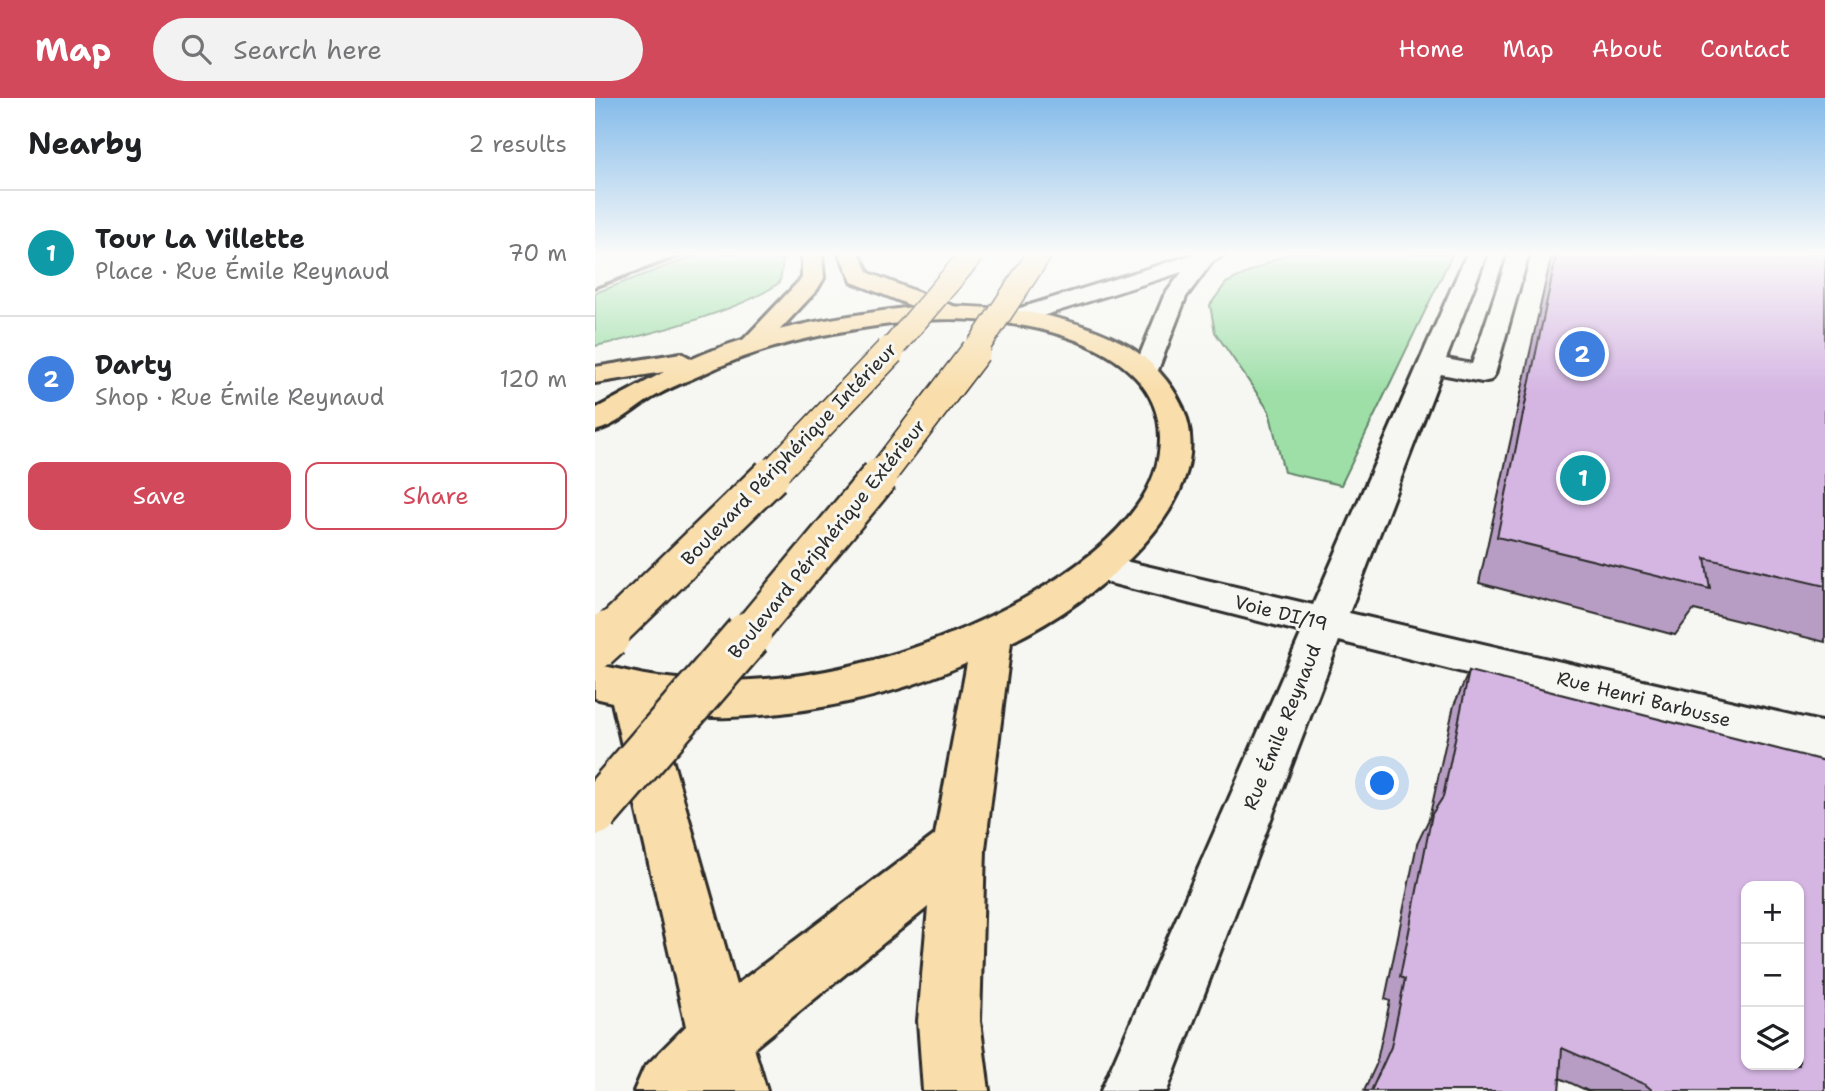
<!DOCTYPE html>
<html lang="en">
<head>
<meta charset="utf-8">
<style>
	:root { --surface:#fff; --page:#f2f2f2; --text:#202124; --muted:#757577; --line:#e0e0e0; --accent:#d1495b }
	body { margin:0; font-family:"Shantell Sans",sans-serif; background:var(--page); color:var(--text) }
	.controls { position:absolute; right:21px; bottom:21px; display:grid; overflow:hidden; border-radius:14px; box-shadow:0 2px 5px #0004 }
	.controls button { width:63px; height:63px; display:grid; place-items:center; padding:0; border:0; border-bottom:2px solid var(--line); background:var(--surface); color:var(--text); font:35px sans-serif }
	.you { position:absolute; left:788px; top:686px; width:24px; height:24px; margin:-18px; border:5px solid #fff; border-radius:50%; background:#1a73e8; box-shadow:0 0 0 10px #1a73e833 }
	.badge { display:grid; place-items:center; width:46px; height:46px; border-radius:50%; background:var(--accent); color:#fff; font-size:23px; font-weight:700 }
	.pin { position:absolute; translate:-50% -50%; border:4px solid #fff; box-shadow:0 2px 7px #0006 }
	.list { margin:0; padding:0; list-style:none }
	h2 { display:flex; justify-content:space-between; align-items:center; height:91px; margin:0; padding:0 28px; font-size:30px }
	h2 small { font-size:23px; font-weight:400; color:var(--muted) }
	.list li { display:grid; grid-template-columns:46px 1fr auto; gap:21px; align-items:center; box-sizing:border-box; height:126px; padding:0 28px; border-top:2px solid var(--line) }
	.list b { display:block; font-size:26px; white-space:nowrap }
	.list p { margin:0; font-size:23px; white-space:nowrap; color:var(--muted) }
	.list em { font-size:23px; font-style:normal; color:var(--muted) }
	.actions { display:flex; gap:14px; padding:21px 28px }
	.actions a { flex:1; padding:16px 0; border:2px solid var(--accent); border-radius:14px; text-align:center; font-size:24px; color:var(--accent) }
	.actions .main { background:var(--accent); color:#fff }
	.icon { flex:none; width:38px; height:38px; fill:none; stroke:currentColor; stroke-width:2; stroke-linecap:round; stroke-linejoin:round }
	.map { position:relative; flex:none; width:1230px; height:993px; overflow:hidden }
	header { display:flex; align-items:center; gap:42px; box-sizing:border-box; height:98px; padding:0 35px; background:var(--accent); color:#fff }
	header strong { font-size:33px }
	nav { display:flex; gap:38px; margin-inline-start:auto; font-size:24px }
	.search { width:490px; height:63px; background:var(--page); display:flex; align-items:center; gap:18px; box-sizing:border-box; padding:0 24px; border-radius:38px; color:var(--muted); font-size:26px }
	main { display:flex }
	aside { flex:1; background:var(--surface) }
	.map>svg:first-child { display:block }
	.green { fill:#9edfa8; stroke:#64856a; stroke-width:2 }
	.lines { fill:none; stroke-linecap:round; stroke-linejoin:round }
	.street-casing { stroke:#2b2b2b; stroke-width:6 }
	.secondary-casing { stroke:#2b2b2b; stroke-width:6 }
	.primary-casing { stroke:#2b2b2b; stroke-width:6 }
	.highway-casing { stroke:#2b2b2b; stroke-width:6 }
	.street { fill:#f6f6f2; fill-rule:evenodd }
	.secondary { fill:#f6f6f2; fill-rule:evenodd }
	.primary { fill:#f9deab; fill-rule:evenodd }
	.highway { fill:#f9deab; fill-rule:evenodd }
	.rail { stroke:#2b2b2b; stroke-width:3.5 }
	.highway-bridge-far3-casing { stroke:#2b2b2b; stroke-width:26; stroke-linecap:butt }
	.highway-bridge-far2-casing { stroke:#2b2b2b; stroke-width:32; stroke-linecap:butt }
	.highway-bridge-far1-casing { stroke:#2b2b2b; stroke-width:41; stroke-linecap:butt }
	.highway-bridge-casing { stroke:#2b2b2b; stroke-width:51; stroke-linecap:butt }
	.highway-bridge-far3 { stroke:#f9deab; stroke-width:23 }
	.highway-bridge-far2 { stroke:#f9deab; stroke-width:29 }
	.highway-bridge-far1 { stroke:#f9deab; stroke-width:36 }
	.highway-bridge { stroke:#f9deab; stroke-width:46 }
	.wall { fill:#b79dc3; stroke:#2b2b2b; stroke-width:2 }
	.building { fill:#d5b6e3; stroke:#2b2b2b; stroke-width:2; fill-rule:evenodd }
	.labels { text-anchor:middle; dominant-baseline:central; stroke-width:6; stroke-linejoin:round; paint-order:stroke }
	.street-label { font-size:19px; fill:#2b2b2b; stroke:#f6f6f2 }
</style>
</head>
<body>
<header>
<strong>Map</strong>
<div class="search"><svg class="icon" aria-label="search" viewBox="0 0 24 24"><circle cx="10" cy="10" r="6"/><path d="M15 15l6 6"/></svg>Search here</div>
<nav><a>Home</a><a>Map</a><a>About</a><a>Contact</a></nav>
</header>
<main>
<aside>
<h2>Nearby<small>2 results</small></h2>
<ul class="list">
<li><span class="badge" style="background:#0f9aa8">1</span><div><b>Tour La Villette</b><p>Place · Rue Émile Reynaud</p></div><em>70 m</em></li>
<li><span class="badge" style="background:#3f7fe0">2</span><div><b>Darty</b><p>Shop · Rue Émile Reynaud</p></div><em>120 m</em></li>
</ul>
<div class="actions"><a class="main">Save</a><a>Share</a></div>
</aside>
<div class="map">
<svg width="1230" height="993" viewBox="0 0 1230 993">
	<rect width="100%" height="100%" fill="#f6f6f2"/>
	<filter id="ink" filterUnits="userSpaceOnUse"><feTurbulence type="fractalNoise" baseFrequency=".0143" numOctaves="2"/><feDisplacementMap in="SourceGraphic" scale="14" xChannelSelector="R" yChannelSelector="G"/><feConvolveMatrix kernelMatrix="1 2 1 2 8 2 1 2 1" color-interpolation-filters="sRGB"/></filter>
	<g filter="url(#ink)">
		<g class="green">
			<path d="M 107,155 L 189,155 L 185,184 C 150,212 46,239 0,248 L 0,195 Z"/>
			<path d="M 694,155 L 858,155 L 746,387 L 689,374 L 674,313 L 620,234 L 615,207 L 631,185 Z"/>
		</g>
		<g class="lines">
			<g class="street-casing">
				<path id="street" d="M 872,155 L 892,155 L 851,261 L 877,266 L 914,155 L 934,155 L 900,276 L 896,282 L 887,284 L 846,276 L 754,515 L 1230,625 L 1230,665 L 744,543 L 572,993 L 506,993 L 707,534 L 491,479 L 485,470 L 491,461 L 504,457 L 718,507 Z"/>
			</g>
			<g class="secondary-casing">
				<path id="secondary" d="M 603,155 L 632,155 L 617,164 L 591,199 L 560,280 L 542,280 L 538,274 L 569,198 L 587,174 L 428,224 L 412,224 L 408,219 L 412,214 Z"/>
			</g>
			<g class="primary-casing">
				<path id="primary" d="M 325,208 C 394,208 462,211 526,244 C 549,256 569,276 582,298 C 641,397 493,508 416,544 L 390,751 L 385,923 L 394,993 L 328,993 L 323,923 L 333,809 L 159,950 L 172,993 L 39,993 L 49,970 L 91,928 L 17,604 L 0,600 L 0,566 C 21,570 43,577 64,579 C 192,595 326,560 437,496 C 475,474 516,445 542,408 C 556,389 565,365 565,341 C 566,235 398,214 320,223 C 249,231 175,244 110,275 C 92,283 73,290 57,300 C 39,311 21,328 0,333 L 0,311 L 69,274 L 0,285 L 0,269 L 86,255 L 97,261 C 168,229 248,218 325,208 ZM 372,565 L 340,737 L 141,887 L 64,615 C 88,617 112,620 135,619 C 214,616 300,598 372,565 Z"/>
			</g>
			<g class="highway-casing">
				<g id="highway">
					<path d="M 207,155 L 227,155 L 229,180 L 222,192 L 165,253 L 147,253 L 143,248 L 147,243 L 207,180 Z"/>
					<path d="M 244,155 L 264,155 L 274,175 L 363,210 L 367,215 L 363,220 L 347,220 L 257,184 Z"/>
				</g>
			</g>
			<use href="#street" class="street"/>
			<use href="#secondary" class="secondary"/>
			<use href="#primary" class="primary"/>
			<use href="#highway" class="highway"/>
			<path class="rail" d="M 0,190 L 95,155"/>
			<g class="highway-bridge-far3-casing">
				<g id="highway-bridge-far3">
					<path d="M 293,255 L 378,155"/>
					<path d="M 379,255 L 445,155"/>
				</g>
			</g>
			<g class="highway-bridge-far2-casing">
				<g id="highway-bridge-far2">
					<path d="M 174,380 L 295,253"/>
					<path d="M 284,380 L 381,253"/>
				</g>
			</g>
			<g class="highway-bridge-far1-casing">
				<g id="highway-bridge-far1">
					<path d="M 10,539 L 176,378"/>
					<path d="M 151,539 L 285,378"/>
				</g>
			</g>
			<g class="highway-bridge-casing">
				<g id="highway-bridge">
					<path d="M 0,548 L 12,537"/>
					<path d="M 0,714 L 153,537"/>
				</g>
			</g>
			<use href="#highway-bridge-far3" class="highway-bridge-far3"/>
			<use href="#highway-bridge-far2" class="highway-bridge-far2"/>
			<use href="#highway-bridge-far1" class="highway-bridge-far1"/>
			<use href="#highway-bridge" class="highway-bridge"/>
		</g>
		<g class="wall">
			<path d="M 957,155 L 1230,155 L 1230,544 L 1099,512 L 1080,537 L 884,485 Z"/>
			<path d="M 874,573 L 1230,993 L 993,993 L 965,980 L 964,993 L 769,993 L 781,967 L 795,903 L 790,901 L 822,746 L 834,721 L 859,607 Z"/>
		</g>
		<g class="building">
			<path d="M 962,155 L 1230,155 L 1230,488 L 1110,460 L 1115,491 L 902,439 Z"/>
			<path d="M 874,573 L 1230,663 L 1230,993 L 1058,993 L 1051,987 L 967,950 L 964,993 L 776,993 L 796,949 L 810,881 L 805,879 L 837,716 L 848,699 ZM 1151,788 L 1204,788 L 1204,967 L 1151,967 Z"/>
		</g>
	</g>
	<linearGradient id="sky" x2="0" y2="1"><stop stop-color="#84bbea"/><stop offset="0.53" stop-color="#fbfbf9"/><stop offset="1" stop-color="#fbfbf9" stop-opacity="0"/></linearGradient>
	<rect width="1230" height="294" fill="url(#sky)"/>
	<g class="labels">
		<g class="street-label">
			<text transform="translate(194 356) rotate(-46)">Boulevard Périphérique Intérieur</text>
			<text transform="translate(232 441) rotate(-51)">Boulevard Périphérique Extérieur</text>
			<text transform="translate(686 515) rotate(14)">Voie DI/19</text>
			<text transform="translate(1049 601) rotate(14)">Rue Henri Barbusse</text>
			<text transform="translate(687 629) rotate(-68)">Rue Émile Reynaud</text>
		</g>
	</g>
</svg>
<div class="controls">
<button>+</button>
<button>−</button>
<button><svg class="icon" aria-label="layers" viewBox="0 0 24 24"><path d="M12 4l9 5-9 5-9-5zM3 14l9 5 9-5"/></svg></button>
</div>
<div class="you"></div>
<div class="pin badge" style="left:988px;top:380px;background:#0f9aa8">1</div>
<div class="pin badge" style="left:987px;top:256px;background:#3f7fe0">2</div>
</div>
</main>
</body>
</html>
